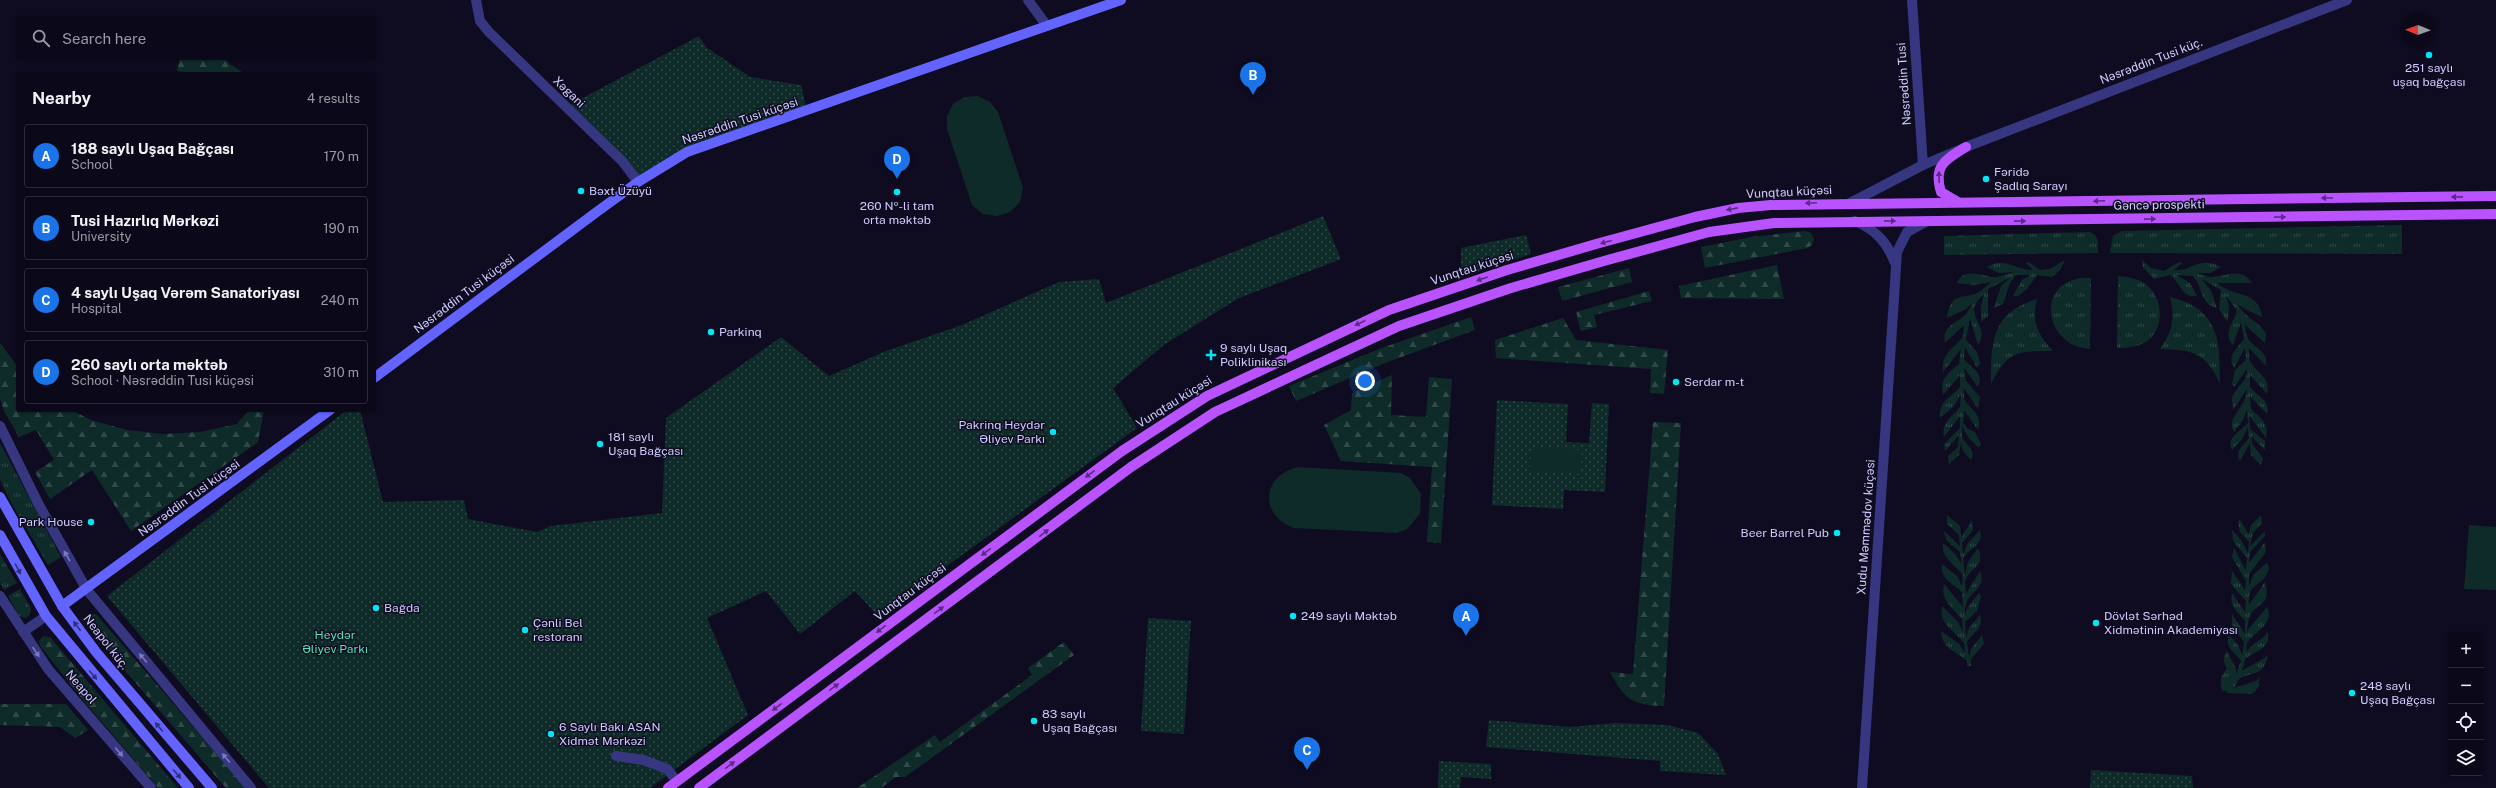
<!DOCTYPE html>
<html lang="en">
<head>
<meta charset="utf-8">
<style>
	:root { --surface:#0b0919; --page:#141222; --text:#f1f3f6; --muted:#9a9aa2; --line:#2b2a38; --accent:#1a73e8 }
	body { margin:0; font-family:"Public Sans",sans-serif; background:var(--page); color:var(--text) }
	.controls { position:absolute; right:12px; bottom:12px; display:grid; overflow:hidden; border-radius:4px; box-shadow:0 1px 3px #0004 }
	.controls button { width:36px; height:36px; display:grid; place-items:center; padding:0; border:0; border-bottom:1px solid var(--line); background:var(--surface); color:var(--text); font:20px sans-serif }
	.compass { position:absolute; left:2400px; top:12px; width:36px; height:36px; border-radius:50%; background:var(--surface); box-shadow:0 1px 3px #0004; rotate:271deg }
	.you { position:absolute; left:1365px; top:381px; width:14px; height:14px; margin:-10px; border:3px solid #fff; border-radius:50%; background:#1a73e8; box-shadow:0 0 0 6px #1a73e833 }
	.badge { display:grid; place-items:center; width:26px; height:26px; border-radius:50%; background:var(--accent); color:#fff; font-size:13px; font-weight:700 }
	.pin { position:absolute; translate:-50% -33px; filter:drop-shadow(0 1px 2px #0008) }
	.pin::after { content:''; position:absolute; top:21px; width:14px; height:12px; background:inherit; clip-path:polygon(0 0,100% 0,50% 100%) }
	.list { margin:0; padding:0; list-style:none }
	h2 { display:flex; justify-content:space-between; align-items:center; height:52px; margin:0; padding:0 16px; font-size:17px }
	h2 small { font-size:13px; font-weight:400; color:var(--muted) }
	.list li { display:grid; grid-template-columns:26px 1fr auto; gap:12px; align-items:center; box-sizing:border-box; height:64px; margin:0 8px 8px; padding:0 8px; border:1px solid var(--line); border-radius:4px }
	.list b { display:block; font-size:15px; white-space:nowrap }
	.list p { margin:0; font-size:13px; white-space:nowrap; color:var(--muted) }
	.list em { font-size:13px; font-style:normal; color:var(--muted) }
	.icon { flex:none; width:22px; height:22px; fill:none; stroke:currentColor; stroke-width:2; stroke-linecap:round; stroke-linejoin:round }
	.map { position:relative; flex:none; width:2496px; height:788px; overflow:hidden }
	.search { position:absolute; background:var(--surface); box-shadow:0 1px 3px #0004; left:16px; top:16px; width:360px; height:44px; display:flex; align-items:center; gap:10px; box-sizing:border-box; padding:0 14px; border-radius:4px; color:var(--muted); font-size:15px }
	.panel { position:absolute; background:var(--surface); box-shadow:0 1px 3px #0004; left:16px; top:72px; width:360px; height:340px; border-radius:4px }
	.map>svg:first-child { display:block }
	.grass { fill:url(#grass-tufts) }
	.forest { fill:url(#forest-firs) }
	.park { fill:url(#park-dots) }
	.garden { fill:#0f2b29 }
	.lines { fill:none; stroke-linecap:round; stroke-linejoin:round }
	.minor { stroke:#363681; stroke-width:10 }
	.tertiary { stroke:#363681; stroke-width:10 }
	.secondary { stroke:#6364ff; stroke-width:10 }
	.primary { stroke:#b953ff; stroke-width:10 }
	.oneway { fill:#5b2c85 }
	.oneway2 { fill:#7b7aba }
	.oneway3 { fill:#312f7a }
	.poi-dot { fill:#00e6f7; stroke:#0f0c21; stroke-width:1.5 }
	.labels { text-anchor:middle; dominant-baseline:central; stroke-width:3; stroke-linejoin:round; paint-order:stroke }
	.street-label { font-size:12px; fill:#d0ccff; stroke:#0f0c21 }
	.poi-label { font-size:12px; fill:#d0ccff; stroke:#0f0c21; text-anchor:start }
	.park-label { font-size:12px; fill:#55e2ba; stroke:#0f0c21 }
</style>
</head>
<body>
<div class="map">
<svg width="2496" height="788" viewBox="0 0 2496 788">
	<defs>
		<pattern id="grass-tufts" width="24" height="20" patternUnits="userSpaceOnUse"><rect width="24" height="20" fill="#0f2b29"/><path d="M3 7l-1-3M5 7V3M7 7l1-3M15 17l-1-3M17 17v-4M19 17l1-3" fill="none" stroke="#314949"/></pattern>
		<pattern id="forest-firs" width="22" height="20" patternUnits="userSpaceOnUse"><rect width="22" height="20" fill="#0f2b29"/><path d="M5 1l3.5 6h-7zM16 11l3.5 6h-7z" fill="#314949"/></pattern>
		<pattern id="park-dots" width="8" height="8" patternUnits="userSpaceOnUse"><rect width="8" height="8" fill="#0f2b29"/><path d="M2 2h.1M6 6h.1" fill="none" stroke="#314949" stroke-width="1.8" stroke-linecap="round"/></pattern>
	</defs>
	<rect width="100%" height="100%" fill="#0f0c21"/>
	<g class="grass">
		<path d="M 2402,225 L 2402,254 L 2110,253 L 2113,236 L 2122,231 Z"/>
		<path d="M 2090,232 C 2100,236 2098,244 2098,253 L 1944,255 L 1944,236 Z"/>
		<path d="M 2065,260 L 2060,270 L 2052,277 L 2037,275 L 2027,289 L 2018,296 L 2013,296 L 2022,280 L 2031,275 L 2016,275 L 2010,283 L 2003,304 L 1994,308 L 2001,286 L 2011,277 L 1988,289 L 1988,316 L 1981,322 L 1981,307 L 1984,294 C 1959,316 1992,325 1978,345 L 1970,318 L 1966,340 L 1977,352 L 1980,363 L 1977,368 L 1965,347 L 1964,359 C 1971,369 1985,372 1978,387 L 1964,368 L 1966,381 L 1980,397 L 1978,409 L 1964,388 L 1964,399 C 1971,410 1983,415 1978,430 L 1964,410 L 1963,423 L 1968,429 L 1975,432 L 1981,444 L 1979,448 L 1968,437 L 1962,426 L 1962,437 C 1966,446 1976,448 1971,460 L 1963,451 L 1961,442 L 1959,455 L 1949,464 L 1948,456 L 1958,447 L 1959,435 L 1945,451 L 1944,444 L 1960,428 L 1960,416 L 1944,437 C 1941,421 1952,418 1960,407 L 1961,394 L 1953,407 L 1940,418 C 1939,400 1950,399 1960,387 L 1960,375 L 1943,395 C 1939,380 1948,373 1959,364 L 1961,349 L 1943,372 C 1941,354 1953,349 1963,337 L 1964,325 L 1945,343 C 1942,328 1952,325 1963,317 C 1968,313 1970,307 1974,301 L 1966,309 L 1947,318 C 1951,290 1962,301 1979,292 C 1983,290 1987,285 1991,282 L 1975,285 L 1957,283 C 1963,268 1980,275 1992,277 C 1999,278 2007,274 2014,272 L 1999,273 L 1987,267 C 2004,256 2018,271 2033,270 L 2026,263 L 2029,262 L 2040,270 L 2050,269 Z"/>
		<path d="M 2142,260 L 2151,268 L 2164,271 L 2179,262 L 2182,263 L 2174,270 C 2192,272 2199,255 2221,267 L 2210,273 L 2197,273 C 2202,275 2207,277 2212,277 C 2228,276 2241,267 2252,283 L 2217,283 C 2236,299 2258,289 2262,317 L 2243,308 L 2236,302 C 2243,317 2258,320 2266,334 L 2265,343 L 2244,324 C 2246,328 2246,334 2247,337 C 2253,349 2269,350 2266,366 L 2249,348 C 2249,352 2249,357 2250,361 C 2256,373 2272,378 2267,394 L 2250,375 L 2250,387 C 2257,396 2271,401 2267,414 L 2250,396 L 2251,409 C 2260,418 2270,424 2266,438 L 2249,415 L 2250,429 L 2265,441 L 2265,450 L 2251,436 L 2252,444 L 2263,458 L 2261,465 L 2251,455 L 2250,443 L 2240,461 C 2234,450 2244,446 2249,438 L 2248,427 L 2242,439 L 2232,450 C 2226,437 2241,431 2248,423 L 2247,409 L 2243,420 L 2234,432 C 2225,417 2247,408 2247,389 L 2233,410 L 2232,398 C 2236,386 2248,382 2247,369 L 2234,387 L 2232,384 L 2235,370 L 2246,360 L 2245,348 L 2234,368 C 2226,356 2238,348 2244,339 L 2241,322 L 2233,345 C 2222,334 2234,322 2237,311 L 2226,295 L 2229,306 L 2228,321 L 2226,320 L 2219,309 L 2221,290 L 2202,279 L 2211,291 L 2217,308 C 2200,304 2203,287 2193,276 L 2176,275 L 2190,283 L 2197,296 C 2182,299 2180,282 2170,275 L 2154,279 L 2143,267 Z"/>
		<path d="M 2118,276 C 2127,277 2136,278 2144,283 C 2164,296 2166,331 2144,343 C 2136,347 2126,348 2117,348 Z"/>
		<path d="M 2091,278 L 2090,349 C 2047,346 2037,291 2073,280 C 2078,278 2085,278 2091,278 Z"/>
		<path d="M 2170,297 C 2220,309 2220,341 2220,384 C 2206,352 2193,350 2160,349 C 2173,331 2175,318 2170,297 Z"/>
		<path d="M 2037,299 C 2031,321 2038,335 2053,351 C 2018,351 2008,350 1991,384 C 1991,342 1991,313 2037,299 Z"/>
		<path d="M 0,443 L 61,557 L 48,565 L 9,499 L 0,479 Z"/>
		<path d="M 1947,515 L 1960,526 L 1961,538 L 1972,520 L 1973,530 L 1962,543 L 1963,554 L 1968,543 L 1980,530 C 1984,545 1971,547 1963,558 L 1965,575 L 1968,562 L 1978,548 C 1987,568 1967,568 1965,583 L 1966,594 L 1980,571 C 1988,592 1963,590 1965,614 L 1968,607 L 1979,593 L 1981,596 L 1977,611 L 1965,622 L 1966,637 L 1969,628 L 1980,615 C 1984,629 1973,632 1967,642 L 1969,658 L 1971,649 L 1982,635 L 1984,644 L 1971,659 L 1971,666 L 1967,666 L 1967,661 C 1957,651 1942,650 1941,631 L 1959,644 L 1965,653 L 1964,643 C 1955,630 1939,626 1942,606 L 1958,622 L 1963,632 L 1962,619 C 1953,608 1940,600 1944,584 L 1963,607 L 1962,592 C 1953,583 1940,580 1942,564 L 1957,576 L 1962,586 L 1963,575 C 1955,564 1941,559 1943,543 L 1955,554 L 1962,564 L 1960,552 L 1946,540 L 1944,531 L 1960,546 L 1959,535 L 1947,524 Z"/>
		<path d="M 2261,515 L 2262,523 L 2253,533 L 2250,546 L 2265,531 L 2265,536 L 2250,552 L 2249,563 L 2265,542 L 2266,552 L 2249,574 L 2249,586 L 2254,574 L 2267,563 L 2269,568 C 2264,589 2247,579 2249,605 L 2265,582 C 2270,604 2263,600 2252,612 C 2248,618 2248,625 2247,631 L 2267,607 C 2275,624 2255,631 2247,643 L 2246,652 C 2251,644 2263,640 2268,632 C 2271,649 2255,651 2245,659 L 2242,671 C 2249,665 2261,662 2268,655 C 2263,678 2254,670 2239,679 L 2234,688 L 2256,681 L 2260,677 L 2258,688 L 2252,694 L 2226,693 L 2227,691 L 2222,691 C 2220,681 2220,676 2227,669 C 2223,662 2223,657 2227,651 L 2236,669 L 2236,675 L 2241,661 C 2235,651 2224,648 2229,635 L 2238,645 L 2242,655 L 2244,642 L 2232,626 L 2232,614 L 2245,634 L 2245,621 C 2238,611 2229,607 2232,593 L 2245,612 L 2246,601 L 2231,584 L 2232,571 L 2245,590 L 2246,581 L 2232,557 L 2234,548 L 2246,571 L 2247,558 L 2233,541 L 2232,530 L 2241,540 L 2248,553 L 2249,542 L 2240,532 L 2238,522 L 2240,520 L 2249,535 L 2251,525 Z"/>
		<path d="M 0,554 L 17,583 L 4,590 L 0,583 Z"/>
		<path d="M 20,589 L 31,609 L 30,614 L 26,618 L 19,616 L 8,596 Z"/>
	</g>
	<g class="forest">
		<path d="M 180,58 L 224,58 L 231,65 L 241,71 L 242,74 L 193,74 L 177,71 Z"/>
		<path d="M 1805,231 L 1811,233 L 1814,239 L 1812,245 L 1807,248 L 1705,268 L 1701,247 L 1751,237 Z"/>
		<path d="M 1777,265 L 1784,299 L 1681,298 L 1679,286 Z"/>
		<path d="M 1629,268 L 1632,282 L 1562,301 L 1558,287 Z"/>
		<path d="M 1649,291 L 1652,301 L 1594,315 L 1597,327 L 1581,331 L 1576,312 Z"/>
		<path d="M 1471,317 L 1475,330 L 1385,363 L 1296,401 L 1289,386 L 1379,349 Z"/>
		<path d="M 1563,318 L 1576,340 L 1668,350 L 1664,394 L 1650,393 L 1651,369 L 1496,358 L 1495,340 Z"/>
		<path d="M 0,343 L 18,367 L 18,410 L 71,410 L 91,420 L 127,430 L 162,434 L 200,432 L 237,424 L 249,410 L 264,410 L 258,442 L 131,531 L 92,470 L 50,499 L 35,472 L 54,460 L 36,430 L 19,437 L 4,411 L 0,399 Z"/>
		<path d="M 1392,375 L 1391,415 L 1426,417 L 1429,377 L 1452,379 L 1441,543 L 1427,542 L 1432,467 L 1341,461 L 1324,425 L 1351,410 L 1352,393 Z"/>
		<path d="M 1653,422 L 1681,423 L 1664,706 C 1632,705 1625,700 1610,672 L 1633,674 Z"/>
		<path d="M 90,614 L 96,614 L 246,788 L 226,788 L 85,624 L 86,618 Z"/>
		<path d="M 43,636 L 50,637 L 178,788 L 158,788 L 83,700 L 40,646 L 39,641 Z"/>
		<path d="M 1064,642 L 1074,655 L 905,777 L 896,777 L 881,788 L 857,788 L 935,735 L 940,742 L 1032,675 L 1028,668 Z"/>
		<path d="M 0,704 L 66,704 L 88,730 L 75,738 L 60,727 L 0,725 Z"/>
	</g>
	<g class="park">
		<path d="M 699,36 L 706,47 L 750,77 L 801,85 L 807,111 L 682,155 L 638,182 L 566,107 Z"/>
		<path d="M 1323,216 L 1341,259 L 1239,298 L 1165,344 L 1113,388 L 1137,428 L 878,616 L 855,591 L 800,634 L 766,591 L 707,618 L 748,715 L 650,788 L 269,788 L 107,596 L 347,410 L 360,410 L 383,502 L 464,500 L 468,519 L 537,532 L 551,526 L 662,513 L 666,418 L 781,337 L 829,376 L 886,351 L 962,325 L 1059,282 L 1099,279 L 1106,303 Z"/>
		<path d="M 1526,235 L 1531,254 L 1461,277 L 1461,248 Z"/>
		<path d="M 1497,400 L 1568,404 L 1566,442 L 1589,443 L 1592,403 L 1609,404 L 1605,492 L 1564,490 L 1563,509 L 1492,505 Z"/>
		<path d="M 1148,618 L 1191,621 L 1184,734 L 1141,731 Z"/>
		<path d="M 1489,720 L 1570,727 L 1615,723 L 1667,725 L 1698,733 L 1718,754 L 1726,775 L 1660,771 L 1660,761 L 1486,747 Z"/>
		<path d="M 1439,761 L 1491,764 L 1491,779 L 1461,777 L 1460,788 L 1438,788 Z"/>
		<path d="M 2091,770 L 2192,776 L 2193,788 L 2090,788 Z"/>
	</g>
	<g class="garden">
		<path d="M 978,96 L 990,102 L 998,112 L 1023,188 L 1020,202 L 1010,212 L 997,216 L 983,214 L 972,205 L 947,129 L 947,116 L 953,104 L 964,97 Z"/>
		<path d="M 1531,447 L 1582,450 L 1581,474 L 1530,471 Z"/>
		<path d="M 1298,467 L 1401,473 L 1410,478 L 1421,494 L 1420,514 L 1407,529 L 1397,533 L 1294,528 C 1259,515 1261,476 1298,467 Z"/>
		<path d="M 2469,525 L 2496,527 L 2496,590 L 2464,589 Z"/>
	</g>
	<g class="lines">
		<g class="minor">
			<path d="M 476,0 L 480,21 L 489,32 L 623,162 L 638,182"/>
			<path d="M 1028,0 L 1047,26"/>
			<path d="M 1912,0 L 1923,165"/>
			<path d="M 0,426 L 39,505 L 87,590 L 251,788"/>
			<path d="M 0,596 L 48,669 L 151,788"/>
			<path d="M 23,632 L 46,616"/>
			<path d="M 616,756 L 644,760 L 667,769 L 677,781"/>
		</g>
		<g class="tertiary">
			<path d="M 1850,203 L 1923,165 L 1966,147 L 2347,0"/>
			<path d="M 1855,221 C 1876,230 1887,242 1895,263"/>
			<path d="M 1862,788 L 1897,252 L 1907,232 L 1927,221"/>
		</g>
		<g class="secondary">
			<path d="M 374,378 L 598,211 L 638,182 L 687,152 L 1121,0"/>
			<path d="M 0,497 L 62,606 L 96,652 L 212,788"/>
			<path d="M 0,535 L 46,616 L 189,788"/>
			<path d="M 62,606 L 330,410"/>
		</g>
		<g class="primary">
			<path d="M 1958,202 L 1941,192 C 1933,165 1945,160 1966,147"/>
			<path d="M 668,788 L 1122,451 L 1207,396 L 1389,310 L 1507,270 L 1596,244 L 1695,217 L 1738,208 L 1771,205 L 2496,196"/>
			<path d="M 699,788 L 1131,467 L 1215,412 L 1399,326 L 1511,288 L 1604,261 L 1709,232 L 1774,223 L 2496,214"/>
		</g>
	</g>
	<defs><path id="oneway-solid" d="M-6-.8H1V-3.2L6.5 0L1 3.2V.8H-6Z"/></defs>
	<g class="oneway">
		<use href="#oneway-solid" transform="translate(1939 177) rotate(-91)"/>
		<use href="#oneway-solid" transform="translate(2457 197) rotate(179)"/>
		<use href="#oneway-solid" transform="translate(2327 198) rotate(-180)"/>
		<use href="#oneway-solid" transform="translate(2099 201) rotate(178)"/>
		<use href="#oneway-solid" transform="translate(1811 203) rotate(178)"/>
		<use href="#oneway-solid" transform="translate(1732 209) rotate(169)"/>
		<use href="#oneway-solid" transform="translate(2280 217) rotate(-1)"/>
		<use href="#oneway-solid" transform="translate(2150 219) rotate(-1)"/>
		<use href="#oneway-solid" transform="translate(1890 221) rotate(1)"/>
		<use href="#oneway-solid" transform="translate(2020 221) rotate(-1)"/>
		<use href="#oneway-solid" transform="translate(1606 242) rotate(165)"/>
		<use href="#oneway-solid" transform="translate(1482 279) rotate(161)"/>
		<use href="#oneway-solid" transform="translate(1360 323) rotate(155)"/>
		<use href="#oneway-solid" transform="translate(1090 474) rotate(144)"/>
		<use href="#oneway-solid" transform="translate(1044 533) rotate(-37)"/>
		<use href="#oneway-solid" transform="translate(986 552) rotate(143)"/>
		<use href="#oneway-solid" transform="translate(939 610) rotate(-36)"/>
		<use href="#oneway-solid" transform="translate(881 629) rotate(143)"/>
		<use href="#oneway-solid" transform="translate(834 687) rotate(-36)"/>
		<use href="#oneway-solid" transform="translate(777 707) rotate(143)"/>
		<use href="#oneway-solid" transform="translate(730 765) rotate(-37)"/>
	</g>
	<g class="oneway2">
		<use href="#oneway-solid" transform="translate(67 556) rotate(-120)"/>
		<use href="#oneway-solid" transform="translate(36 652) rotate(56)"/>
		<use href="#oneway-solid" transform="translate(143 658) rotate(-130)"/>
		<use href="#oneway-solid" transform="translate(119 752) rotate(49)"/>
		<use href="#oneway-solid" transform="translate(226 758) rotate(-130)"/>
	</g>
	<g class="oneway3">
		<use href="#oneway-solid" transform="translate(18 569) rotate(62)"/>
		<use href="#oneway-solid" transform="translate(77 626) rotate(-127)"/>
		<use href="#oneway-solid" transform="translate(93 675) rotate(50)"/>
		<use href="#oneway-solid" transform="translate(159 727) rotate(-131)"/>
		<use href="#oneway-solid" transform="translate(177 774) rotate(49)"/>
	</g>
	<g class="poi-dot">
		<circle cx="2429" cy="55" r="4"/>
		<circle cx="1986" cy="179" r="4"/>
		<circle cx="581" cy="191" r="4"/>
		<circle cx="897" cy="192" r="4"/>
		<circle cx="711" cy="332" r="4"/>
		<path d="M1209 349h4v4h4v4h-4v4h-4v-4h-4v-4h4z"/>
		<circle cx="1676" cy="382" r="4"/>
		<circle cx="1053" cy="432" r="4"/>
		<circle cx="600" cy="444" r="4"/>
		<circle cx="91" cy="522" r="4"/>
		<circle cx="1837" cy="533" r="4"/>
		<circle cx="376" cy="608" r="4"/>
		<circle cx="1293" cy="616" r="4"/>
		<circle cx="2096" cy="623" r="4"/>
		<circle cx="525" cy="630" r="4"/>
		<circle cx="2352" cy="693" r="4"/>
		<circle cx="1034" cy="721" r="4"/>
		<circle cx="551" cy="734" r="4"/>
	</g>
	<g class="labels">
		<g class="street-label">
			<text transform="translate(2151 61) rotate(-21)">Nəsrəddin Tusi küç.</text>
			<text transform="translate(1904 84) rotate(-94)">Nəsrəddin Tusi</text>
			<text transform="translate(569 92) rotate(44)">Xəgani</text>
			<text transform="translate(740 121) rotate(-19)">Nəsrəddin Tusi küçəsi</text>
			<text transform="translate(1789 192) rotate(-3)">Vunqtau küçəsi</text>
			<text transform="translate(2159 205) rotate(-1)">Gəncə prospekti</text>
			<text transform="translate(1472 268) rotate(-18)">Vunqtau küçəsi</text>
			<text transform="translate(464 294) rotate(-37)">Nəsrəddin Tusi küçəsi</text>
			<text transform="translate(1174 402) rotate(-32)">Vunqtau küçəsi</text>
			<text transform="translate(189 498) rotate(-36)">Nəsrəddin Tusi küçəsi</text>
			<text transform="translate(1866 527) rotate(-86)">Xudu Məmmədov küçəsi</text>
			<text transform="translate(910 592) rotate(-37)">Vunqtau küçəsi</text>
			<text transform="translate(106 642) rotate(52)">Neapol küç.</text>
			<text transform="translate(81 687) rotate(49)">Neapol</text>
		</g>
		<g class="poi-label">
			<text x="2429" y="68" text-anchor="middle">251 saylı<tspan x="2429" dy="14">uşaq bağçası</tspan></text>
			<text x="1994" y="172">Fəridə<tspan x="1994" dy="14">Şadlıq Sarayı</tspan></text>
			<text x="589" y="191">Bəxt Üzüyü</text>
			<text x="897" y="206" text-anchor="middle">260 №-li tam<tspan x="897" dy="14">orta məktəb</tspan></text>
			<text x="719" y="332">Parkinq</text>
			<text x="1220" y="348">9 saylı Uşaq<tspan x="1220" dy="14">Poliklinikası</tspan></text>
			<text x="1684" y="382">Serdar m-t</text>
			<text x="1045" y="425" text-anchor="end">Pakrinq Heydər<tspan x="1045" dy="14">Əliyev Parkı</tspan></text>
			<text x="608" y="437">181 saylı<tspan x="608" dy="14">Uşaq Bağçası</tspan></text>
			<text x="83" y="522" text-anchor="end">Park House</text>
			<text x="1829" y="533" text-anchor="end">Beer Barrel Pub</text>
			<text x="384" y="608">Bağda</text>
			<text x="1301" y="616">249 saylı Məktəb</text>
			<text x="2104" y="616">Dövlət Sərhəd<tspan x="2104" dy="14">Xidmətinin Akademiyası</tspan></text>
			<text x="533" y="623">Çənli Bel<tspan x="533" dy="14">restoranı</tspan></text>
			<text x="2360" y="686">248 saylı<tspan x="2360" dy="14">Uşaq Bağçası</tspan></text>
			<text x="1042" y="714">83 saylı<tspan x="1042" dy="14">Uşaq Bağçası</tspan></text>
			<text x="559" y="727">6 Saylı Bakı ASAN<tspan x="559" dy="14">Xidmət Mərkəzi</tspan></text>
		</g>
		<g class="park-label">
			<text x="335" y="635">Heydər<tspan x="335" dy="14">Əliyev Parkı</tspan></text>
		</g>
	</g>
</svg>
<div class="controls">
<button>+</button>
<button>−</button>
<button><svg class="icon" aria-label="locate" viewBox="0 0 24 24"><circle cx="12" cy="12" r="6"/><path d="M12 2v4M12 18v4M2 12h4M18 12h4"/></svg></button>
<button><svg class="icon" aria-label="layers" viewBox="0 0 24 24"><path d="M12 4l9 5-9 5-9-5zM3 14l9 5 9-5"/></svg></button>
</div>
<svg class="compass" viewBox="-18 -18 36 36"><path d="M0-13l5 13h-10z" fill="#e53935"/><path d="M0 13l5-13h-10z" fill="#9a9aa2"/></svg>
<div class="you"></div>
<div class="pin badge" style="left:1466px;top:636px">A</div>
<div class="pin badge" style="left:1253px;top:95px">B</div>
<div class="pin badge" style="left:1307px;top:770px">C</div>
<div class="pin badge" style="left:897px;top:179px">D</div>
<div class="search"><svg class="icon" aria-label="search" viewBox="0 0 24 24"><circle cx="10" cy="10" r="6"/><path d="M15 15l6 6"/></svg>Search here</div>
<section class="panel">
<h2>Nearby<small>4 results</small></h2>
<ul class="list">
<li><span class="badge">A</span><div><b>188 saylı Uşaq Bağçası</b><p>School</p></div><em>170 m</em></li>
<li><span class="badge">B</span><div><b>Tusi Hazırlıq Mərkəzi</b><p>University</p></div><em>190 m</em></li>
<li><span class="badge">C</span><div><b>4 saylı Uşaq Vərəm Sanatoriyası</b><p>Hospital</p></div><em>240 m</em></li>
<li><span class="badge">D</span><div><b>260 saylı orta məktəb</b><p>School · Nəsrəddin Tusi küçəsi</p></div><em>310 m</em></li>
</ul>
</section>
</div>
</body>
</html>
